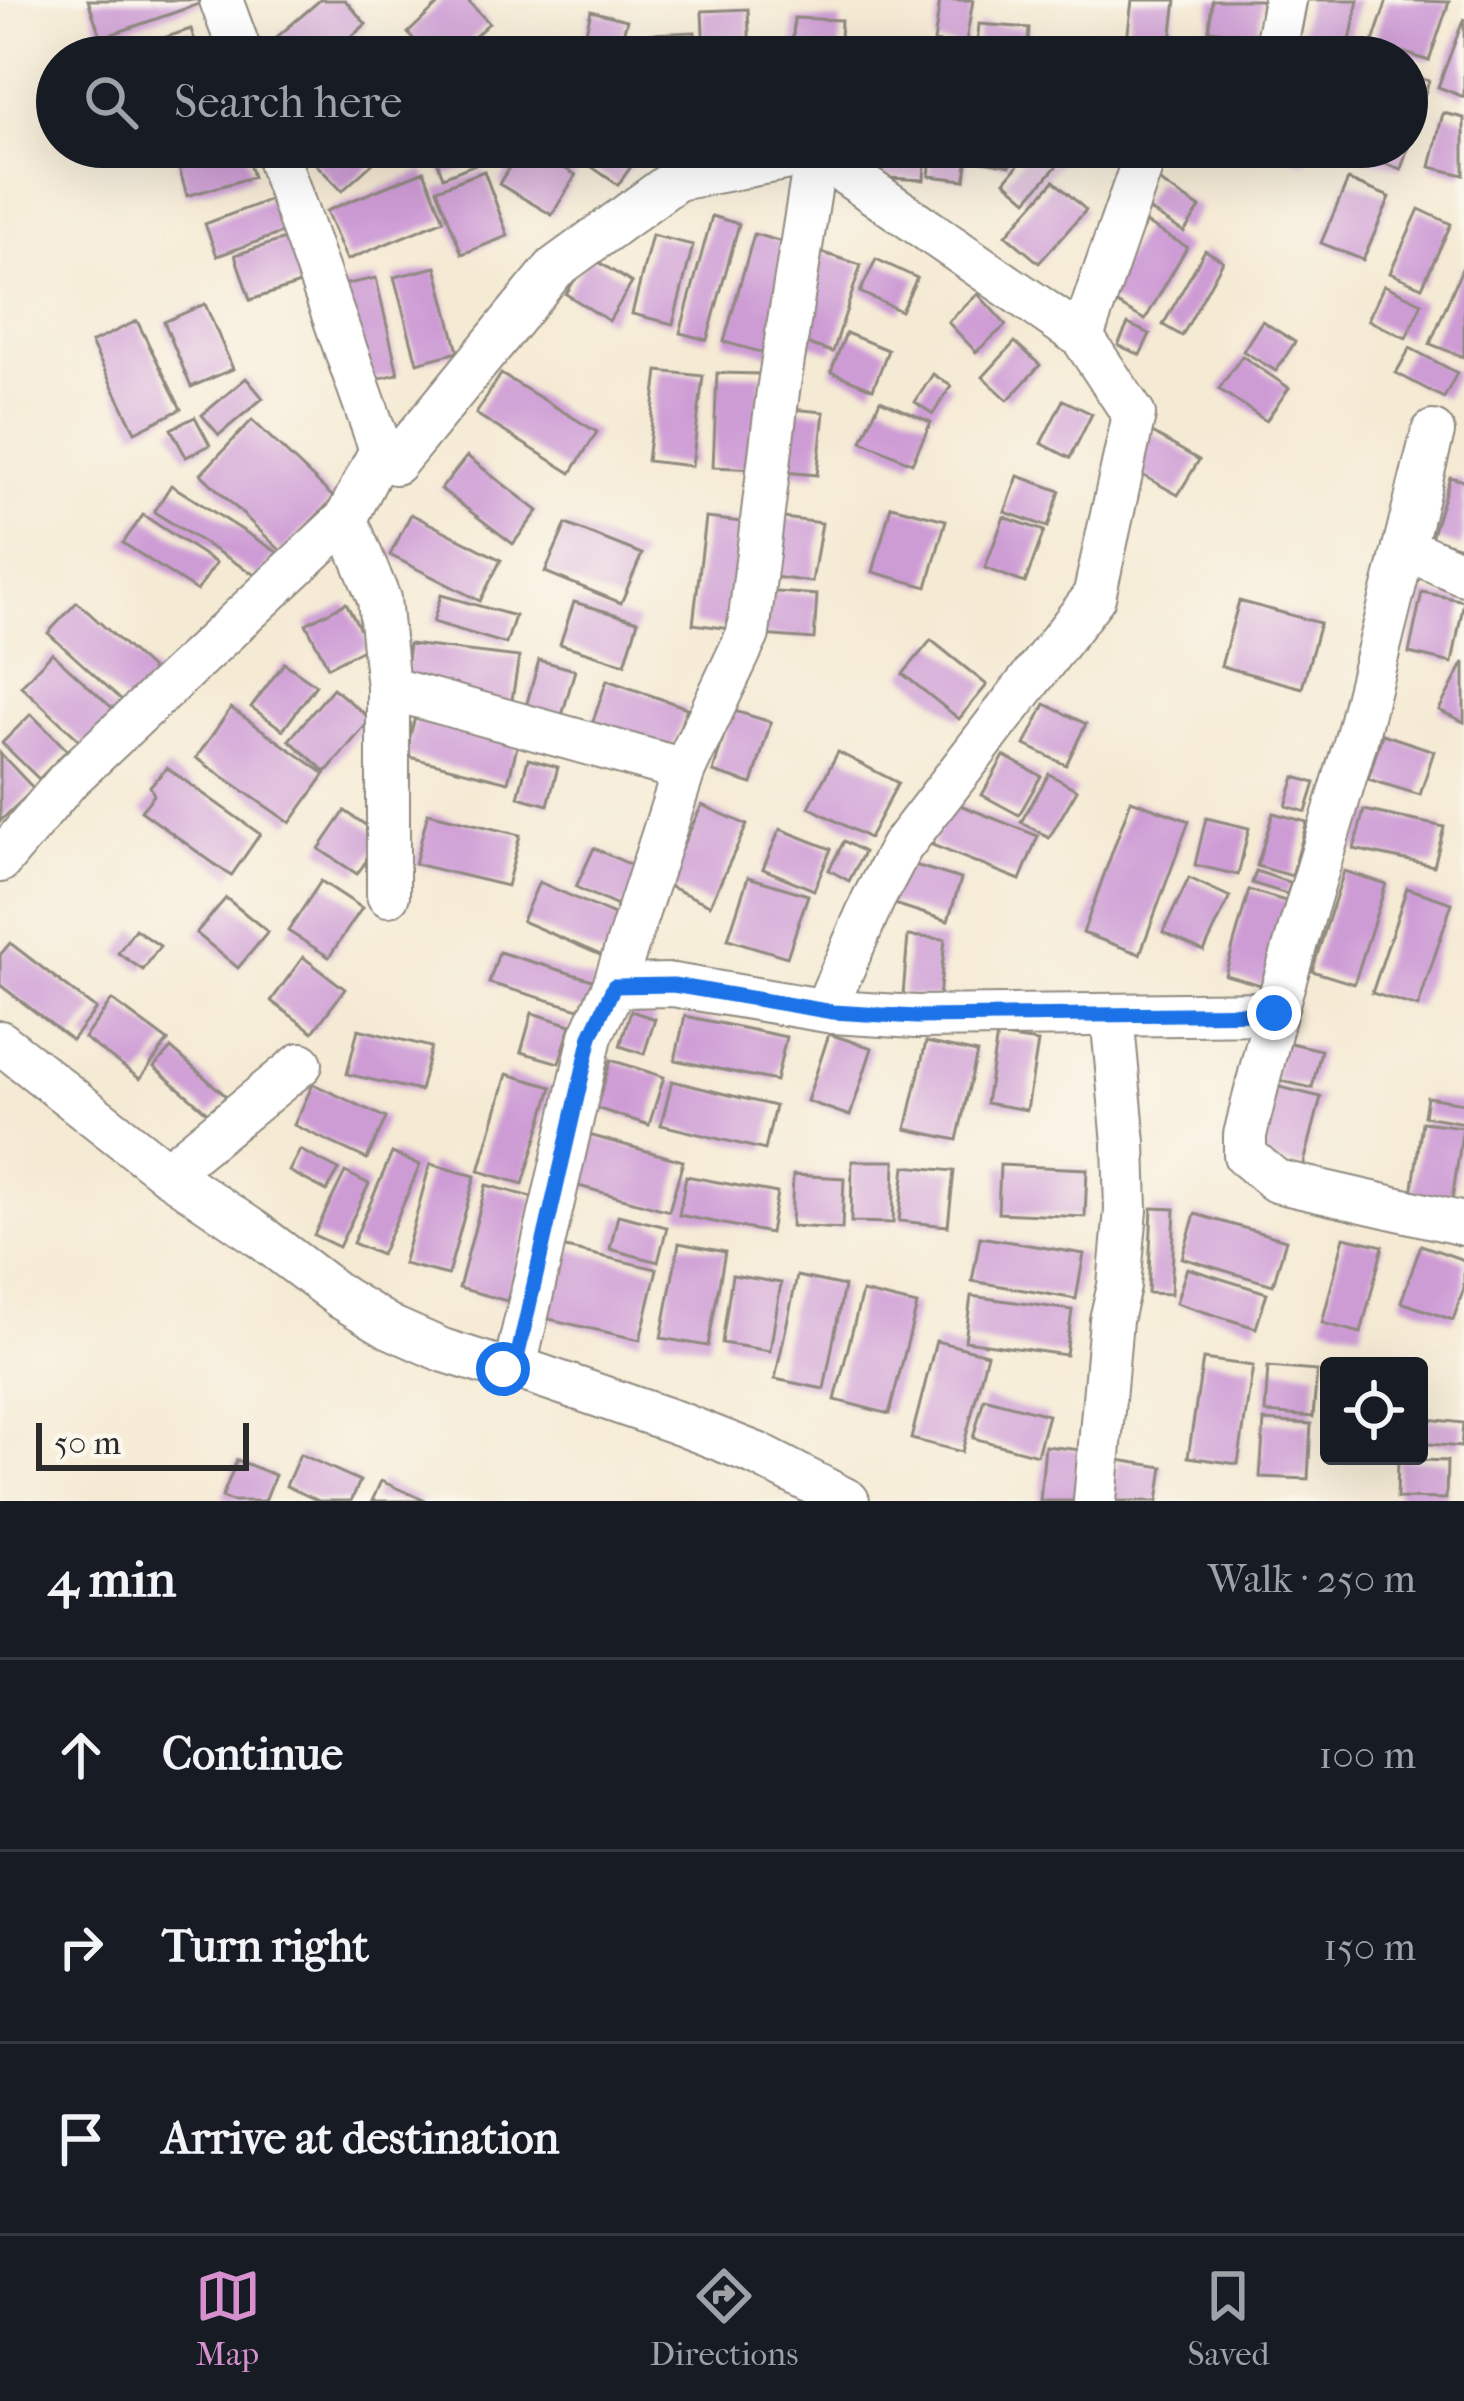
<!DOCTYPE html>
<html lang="en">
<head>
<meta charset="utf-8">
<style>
	:root { --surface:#171b24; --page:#20242c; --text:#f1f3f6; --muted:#9ea1a6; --line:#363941; --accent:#d690ce }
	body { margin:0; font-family:"IM FELL French Canon",serif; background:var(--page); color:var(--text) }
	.controls { position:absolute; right:36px; bottom:36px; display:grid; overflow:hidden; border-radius:12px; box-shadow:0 12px 48px #0002 }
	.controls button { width:108px; height:108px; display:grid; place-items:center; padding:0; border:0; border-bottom:3px solid var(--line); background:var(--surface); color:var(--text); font:60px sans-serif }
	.scale { position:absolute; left:36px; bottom:30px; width:213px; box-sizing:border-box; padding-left:12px; border:6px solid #2b2b2b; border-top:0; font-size:33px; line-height:42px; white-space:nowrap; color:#2b2b2b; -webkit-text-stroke:9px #fbf7ec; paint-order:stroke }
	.stop { position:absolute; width:36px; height:36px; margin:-27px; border:9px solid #1a73e8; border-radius:50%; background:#fff }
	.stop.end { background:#1a73e8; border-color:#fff; box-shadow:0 3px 12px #0008 }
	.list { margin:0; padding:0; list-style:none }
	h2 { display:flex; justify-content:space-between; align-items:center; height:156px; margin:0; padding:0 48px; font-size:51px }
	h2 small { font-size:39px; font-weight:400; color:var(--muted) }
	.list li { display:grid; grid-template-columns:78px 1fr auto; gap:36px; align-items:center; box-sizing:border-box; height:192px; padding:0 48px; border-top:3px solid var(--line) }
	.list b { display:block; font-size:45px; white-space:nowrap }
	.list em { font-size:39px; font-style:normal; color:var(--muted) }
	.icon { flex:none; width:66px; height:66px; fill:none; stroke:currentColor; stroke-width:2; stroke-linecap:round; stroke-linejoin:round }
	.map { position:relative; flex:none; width:1464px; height:1501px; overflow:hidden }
	.search { position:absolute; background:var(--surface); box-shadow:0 12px 48px #0002; left:36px; right:36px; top:36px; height:132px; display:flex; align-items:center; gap:30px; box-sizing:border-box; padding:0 42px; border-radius:66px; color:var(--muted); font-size:45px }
	.sheet { height:732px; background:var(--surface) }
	nav { display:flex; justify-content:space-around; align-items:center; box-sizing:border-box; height:168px; border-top:3px solid var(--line); background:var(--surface); font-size:33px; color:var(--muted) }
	nav a { display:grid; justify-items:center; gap:6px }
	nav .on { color:var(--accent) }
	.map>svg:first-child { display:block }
	.building { fill:#ce9cd5 }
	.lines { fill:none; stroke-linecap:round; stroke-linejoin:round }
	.minor-casing { stroke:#908a80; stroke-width:46 }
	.minor { stroke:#fff; stroke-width:42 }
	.route { stroke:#1a73e8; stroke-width:15 }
</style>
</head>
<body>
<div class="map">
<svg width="1464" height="1501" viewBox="0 0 1464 1501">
	<rect width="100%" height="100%" fill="#fbf7ec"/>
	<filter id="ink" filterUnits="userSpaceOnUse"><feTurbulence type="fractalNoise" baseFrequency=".00833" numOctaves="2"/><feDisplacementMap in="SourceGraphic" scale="24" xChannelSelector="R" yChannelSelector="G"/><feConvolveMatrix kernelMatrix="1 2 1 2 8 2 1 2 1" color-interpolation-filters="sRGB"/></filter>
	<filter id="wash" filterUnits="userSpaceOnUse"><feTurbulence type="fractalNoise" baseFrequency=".004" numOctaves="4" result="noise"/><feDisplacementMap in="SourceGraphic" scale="48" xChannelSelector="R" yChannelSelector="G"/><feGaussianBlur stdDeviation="2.7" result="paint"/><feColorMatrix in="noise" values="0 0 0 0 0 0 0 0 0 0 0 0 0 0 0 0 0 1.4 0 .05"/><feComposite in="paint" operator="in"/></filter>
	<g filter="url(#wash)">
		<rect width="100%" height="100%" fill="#f5ead4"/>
		<g id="blocks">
			<g class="building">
				<path d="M 88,0 L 198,0 L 199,4 L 101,38 Z"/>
				<path d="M 320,0 L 345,0 L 366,24 L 328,57 L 295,57 L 277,37 Z"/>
				<path d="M 443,0 L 467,0 L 489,23 L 453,57 L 431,57 L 408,33 Z"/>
				<path d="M 940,0 L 973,0 L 965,47 L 934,42 Z"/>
				<path d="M 1132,0 L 1176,0 L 1169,57 L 1125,57 Z"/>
				<path d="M 1212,0 L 1262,0 L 1258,36 L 1209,30 Z"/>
				<path d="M 1307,0 L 1358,0 L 1347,57 L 1321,57 L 1297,53 Z"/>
				<path d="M 1387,0 L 1449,2 L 1429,61 L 1373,42 Z"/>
				<path d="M 748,9 L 750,57 L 704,57 L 702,11 Z"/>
				<path d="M 591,11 L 627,20 L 617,57 L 599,57 L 581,53 Z"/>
				<path d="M 794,18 L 841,20 L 839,57 L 792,57 Z"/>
				<path d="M 1464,18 L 1464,97 L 1438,87 Z"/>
				<path d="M 979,24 L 1029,28 L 1027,57 L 976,57 Z"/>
				<path d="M 191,29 L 200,57 L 109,57 L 109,56 Z"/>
				<path d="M 695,32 L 696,57 L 651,57 L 650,34 Z"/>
				<path d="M 1407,74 L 1429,81 L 1408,146 L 1407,146 Z"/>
				<path d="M 1443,113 L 1464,118 L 1464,175 L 1430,167 Z"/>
				<path d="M 197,147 L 244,147 L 253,177 L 187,196 L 175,153 Z"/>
				<path d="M 328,147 L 373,147 L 381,156 L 342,191 L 313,161 Z"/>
				<path d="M 432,147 L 475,147 L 481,162 L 443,177 Z"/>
				<path d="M 522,147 L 527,147 L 576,175 L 552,215 L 499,184 Z"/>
				<path d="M 563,147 L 637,147 L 642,151 L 618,185 Z"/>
				<path d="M 855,147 L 926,147 L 924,180 L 853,176 Z"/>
				<path d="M 932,147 L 969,147 L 965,180 L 929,176 Z"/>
				<path d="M 974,147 L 1013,147 L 1010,166 L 972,159 Z"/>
				<path d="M 1033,147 L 1046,147 L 1062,160 L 1027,200 L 1005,181 Z"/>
				<path d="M 1268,147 L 1312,147 L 1305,163 Z"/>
				<path d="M 1356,147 L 1408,147 L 1401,169 L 1354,154 Z"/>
				<path d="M 424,171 L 444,220 L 347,260 L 326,211 Z"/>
				<path d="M 484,171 L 508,236 L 462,254 L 437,189 Z"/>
				<path d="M 1157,180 L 1200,208 L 1184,232 L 1141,205 Z"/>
				<path d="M 1348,180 L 1390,197 L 1363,260 L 1321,243 Z"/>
				<path d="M 1054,181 L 1086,210 L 1039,263 L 1006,235 Z"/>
				<path d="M 277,197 L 290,230 L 217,256 L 205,224 Z"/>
				<path d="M 1419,209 L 1451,224 L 1422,287 L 1390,273 Z"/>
				<path d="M 712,216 L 739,224 L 707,340 L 680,333 Z"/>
				<path d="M 1146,223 L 1187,247 L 1145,320 L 1103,296 Z"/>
				<path d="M 754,234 L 800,247 L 771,355 L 724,342 Z"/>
				<path d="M 652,235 L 693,245 L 673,324 L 632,314 Z"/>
				<path d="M 288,238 L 303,283 L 250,300 L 235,255 Z"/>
				<path d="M 1205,250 L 1223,261 L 1182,336 L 1163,325 Z"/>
				<path d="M 820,252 L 861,265 L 833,352 L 792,339 Z"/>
				<path d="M 589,256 L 632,283 L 609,321 L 566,294 Z"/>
				<path d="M 876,259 L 917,278 L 901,311 L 860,292 Z"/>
				<path d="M 1464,264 L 1464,357 L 1430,344 Z"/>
				<path d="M 436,267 L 458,352 L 417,363 L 394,277 Z"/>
				<path d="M 376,278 L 398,374 L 359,383 L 337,286 Z"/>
				<path d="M 1384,285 L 1422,303 L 1406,338 L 1368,320 Z"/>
				<path d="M 978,294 L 1006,325 L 976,352 L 948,322 Z"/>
				<path d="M 205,304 L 233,369 L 191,387 L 164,322 Z"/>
				<path d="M 137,321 L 181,409 L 135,432 L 91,343 Z"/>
				<path d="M 1262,321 L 1295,342 L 1276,371 L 1243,351 Z"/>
				<path d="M 1128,324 L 1150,334 L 1140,355 L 1118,345 Z"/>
				<path d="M 846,333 L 888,350 L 873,389 L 831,372 Z"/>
				<path d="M 1015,342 L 1040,365 L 1008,400 L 983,377 Z"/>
				<path d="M 1410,348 L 1457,373 L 1444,398 L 1396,373 Z"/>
				<path d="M 1242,356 L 1289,388 L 1266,421 L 1219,389 Z"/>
				<path d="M 658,371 L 703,376 L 692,466 L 647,461 Z"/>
				<path d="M 717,373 L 762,374 L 758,469 L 713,467 Z"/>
				<path d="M 501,374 L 597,432 L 571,473 L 476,414 Z"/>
				<path d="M 933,374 L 951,386 L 933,414 L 915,402 Z"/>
				<path d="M 246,378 L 263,398 L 219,435 L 202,415 Z"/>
				<path d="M 880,400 L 931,422 L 912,463 L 862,441 Z"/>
				<path d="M 1063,400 L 1092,414 L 1070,458 L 1041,443 Z"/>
				<path d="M 781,408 L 824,412 L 817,475 L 774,471 Z"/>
				<path d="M 195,417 L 210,445 L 186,457 L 171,429 Z"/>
				<path d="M 252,420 L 334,498 L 282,552 L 201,474 Z"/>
				<path d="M 1149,431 L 1199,460 L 1178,495 L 1128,467 Z"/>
				<path d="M 467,456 L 538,511 L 513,544 L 441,489 Z"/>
				<path d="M 1018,476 L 1060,491 L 1048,527 L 1005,512 Z"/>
				<path d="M 1450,477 L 1464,481 L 1464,536 L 1461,547 L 1431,538 Z"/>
				<path d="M 171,485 L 277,552 L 260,578 L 154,512 Z"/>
				<path d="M 891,506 L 946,520 L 927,587 L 873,572 Z"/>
				<path d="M 411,514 L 501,560 L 480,601 L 390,555 Z"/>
				<path d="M 143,515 L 216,563 L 197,591 L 123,543 Z"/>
				<path d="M 776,517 L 822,523 L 812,582 L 766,576 Z"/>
				<path d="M 1004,517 L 1044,531 L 1025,583 L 985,568 Z"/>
				<path d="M 706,518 L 751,523 L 738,630 L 693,624 Z"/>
				<path d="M 566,524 L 642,554 L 621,603 L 545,572 Z"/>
				<path d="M 764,591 L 817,595 L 814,639 L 761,635 Z"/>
				<path d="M 1422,592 L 1464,601 L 1452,663 L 1409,653 Z"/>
				<path d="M 441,595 L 515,616 L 506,644 L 433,622 Z"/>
				<path d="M 1239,601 L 1320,623 L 1302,688 L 1221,666 Z"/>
				<path d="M 77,602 L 161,678 L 132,709 L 48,633 Z"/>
				<path d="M 574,602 L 638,621 L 625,664 L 560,644 Z"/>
				<path d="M 346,603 L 369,646 L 328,667 L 306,624 Z"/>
				<path d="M 931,640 L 987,685 L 959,719 L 903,674 Z"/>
				<path d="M 409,644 L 519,657 L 511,706 L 403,689 Z"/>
				<path d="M 52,653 L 120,715 L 89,749 L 21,686 Z"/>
				<path d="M 539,660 L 575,670 L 561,719 L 525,710 Z"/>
				<path d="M 1464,662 L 1464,722 L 1439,710 Z"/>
				<path d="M 284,663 L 316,685 L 283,730 L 251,707 Z"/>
				<path d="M 607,680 L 687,708 L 671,753 L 592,724 Z"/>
				<path d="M 333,688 L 371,719 L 326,772 L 289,740 Z"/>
				<path d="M 1045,704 L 1086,724 L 1066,765 L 1025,745 Z"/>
				<path d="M 231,708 L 325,774 L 290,823 L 196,758 Z"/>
				<path d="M 731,710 L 771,722 L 752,784 L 713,772 Z"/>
				<path d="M 416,713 L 519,739 L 508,782 L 405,756 Z"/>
				<path d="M 31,714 L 67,750 L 39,779 L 2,743 Z"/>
				<path d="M 1382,734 L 1434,751 L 1420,795 L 1368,779 Z"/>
				<path d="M 838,752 L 898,783 L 869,838 L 809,807 Z"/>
				<path d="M 0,753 L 34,789 L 0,821 Z"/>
				<path d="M 1004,756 L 1041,776 L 1019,815 L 982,795 Z"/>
				<path d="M 528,759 L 558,767 L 548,805 L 518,797 Z"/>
				<path d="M 167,768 L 260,834 L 231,876 L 141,811 L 154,795 L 150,786 Z"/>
				<path d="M 1049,774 L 1077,790 L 1049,838 L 1021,822 Z"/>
				<path d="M 1295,777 L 1315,783 L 1306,812 L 1286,806 Z"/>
				<path d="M 1131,800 L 1189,821 L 1140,954 L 1083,933 Z"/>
				<path d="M 950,801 L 1038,836 L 1020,880 L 932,845 Z"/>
				<path d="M 702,805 L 747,825 L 710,905 L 664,884 Z"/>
				<path d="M 1364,810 L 1444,827 L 1434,866 L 1354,849 Z"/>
				<path d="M 345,811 L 383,837 L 357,874 L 319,849 Z"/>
				<path d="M 428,813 L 520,835 L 507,886 L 415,864 Z"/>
				<path d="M 1273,813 L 1307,822 L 1292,876 L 1257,866 Z"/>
				<path d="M 1206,818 L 1249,828 L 1238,875 L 1195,865 Z"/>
				<path d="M 780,829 L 831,849 L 814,890 L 763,869 Z"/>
				<path d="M 844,841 L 864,852 L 849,881 L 829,870 Z"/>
				<path d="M 594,848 L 642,870 L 624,909 L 576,887 Z"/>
				<path d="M 898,860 L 961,879 L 948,921 L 885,901 Z"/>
				<path d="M 1256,871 L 1291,883 L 1287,894 L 1252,883 Z"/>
				<path d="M 1344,871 L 1386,884 L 1354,984 L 1312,971 Z"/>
				<path d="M 748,877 L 808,895 L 787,957 L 728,939 Z"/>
				<path d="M 1189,878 L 1230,897 L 1204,951 L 1163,932 Z"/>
				<path d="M 321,881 L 362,908 L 329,957 L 288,931 Z"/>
				<path d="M 539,882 L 623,919 L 605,957 L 522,921 Z"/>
				<path d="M 1407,888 L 1452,903 L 1418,1007 L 1372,993 Z"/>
				<path d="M 1249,890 L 1292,903 L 1268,987 L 1225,975 Z"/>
				<path d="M 226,898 L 268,932 L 238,968 L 196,933 Z"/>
				<path d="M 135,929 L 160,946 L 143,970 L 118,953 Z"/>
				<path d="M 908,936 L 945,939 L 939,998 L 903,995 Z"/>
				<path d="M 10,943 L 96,1009 L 72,1040 L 0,985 L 0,955 Z"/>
				<path d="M 499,952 L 596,981 L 586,1011 L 489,983 Z"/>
				<path d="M 303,957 L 345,989 L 313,1032 L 271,1001 Z"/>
				<path d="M 112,1000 L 168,1041 L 140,1079 L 84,1038 Z"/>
				<path d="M 631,1011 L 655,1019 L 644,1054 L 620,1046 Z"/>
				<path d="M 532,1013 L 571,1025 L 559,1063 L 521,1052 Z"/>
				<path d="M 685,1016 L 786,1037 L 776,1081 L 675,1060 Z"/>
				<path d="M 358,1029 L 431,1047 L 420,1091 L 347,1074 Z"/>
				<path d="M 829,1034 L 872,1048 L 850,1116 L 807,1101 Z"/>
				<path d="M 997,1036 L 1038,1042 L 1027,1110 L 986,1103 Z"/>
				<path d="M 1282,1041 L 1321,1050 L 1312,1088 L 1273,1079 Z"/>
				<path d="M 926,1042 L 977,1053 L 957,1140 L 906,1129 Z"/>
				<path d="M 171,1048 L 226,1096 L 210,1115 L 154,1067 Z"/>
				<path d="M 611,1060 L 664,1077 L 649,1125 L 596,1108 Z"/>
				<path d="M 507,1074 L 552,1087 L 523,1184 L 479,1171 Z"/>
				<path d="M 672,1081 L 775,1106 L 765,1150 L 661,1125 Z"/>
				<path d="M 313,1084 L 386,1118 L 367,1159 L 294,1125 Z"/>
				<path d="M 1272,1085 L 1321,1097 L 1303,1167 L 1255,1155 Z"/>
				<path d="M 1427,1097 L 1464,1103 L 1464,1123 L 1424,1116 Z"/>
				<path d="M 1422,1122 L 1463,1127 L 1451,1207 L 1411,1202 Z"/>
				<path d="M 589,1135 L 683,1161 L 669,1211 L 575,1185 Z"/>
				<path d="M 300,1150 L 339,1170 L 327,1191 L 289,1171 Z"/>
				<path d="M 392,1153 L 420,1165 L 381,1255 L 353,1243 Z"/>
				<path d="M 852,1161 L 895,1161 L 893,1223 L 851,1222 Z"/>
				<path d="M 430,1164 L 475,1176 L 448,1275 L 403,1264 Z"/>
				<path d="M 1000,1165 L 1087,1169 L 1085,1217 L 998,1213 Z"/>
				<path d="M 905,1166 L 954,1171 L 948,1226 L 899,1221 Z"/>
				<path d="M 345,1172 L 369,1184 L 339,1247 L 314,1235 Z"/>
				<path d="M 793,1175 L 844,1178 L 842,1229 L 791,1226 Z"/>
				<path d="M 686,1176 L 777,1193 L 770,1233 L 679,1215 Z"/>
				<path d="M 486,1185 L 535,1198 L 507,1301 L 459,1288 Z"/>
				<path d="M 1152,1208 L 1175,1209 L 1171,1294 L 1148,1293 Z"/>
				<path d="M 1195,1214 L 1286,1240 L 1273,1285 L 1182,1258 Z"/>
				<path d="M 618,1215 L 667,1227 L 658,1262 L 610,1249 Z"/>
				<path d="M 980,1237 L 1084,1254 L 1076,1299 L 972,1281 Z"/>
				<path d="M 1344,1237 L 1383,1246 L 1361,1333 L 1322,1323 Z"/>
				<path d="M 679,1243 L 725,1252 L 708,1346 L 661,1338 Z"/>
				<path d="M 1421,1245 L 1464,1260 L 1464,1288 L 1453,1320 L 1401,1302 Z"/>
				<path d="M 557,1246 L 657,1269 L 640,1340 L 540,1317 Z"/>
				<path d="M 1187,1268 L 1267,1293 L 1256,1328 L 1176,1303 Z"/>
				<path d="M 732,1275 L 781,1283 L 770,1351 L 722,1343 Z"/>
				<path d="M 797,1276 L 844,1286 L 824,1389 L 775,1379 Z"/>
				<path d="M 862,1292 L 917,1305 L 889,1414 L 835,1400 Z"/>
				<path d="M 971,1296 L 1072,1310 L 1066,1355 L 965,1341 Z"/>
				<path d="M 936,1341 L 987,1354 L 962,1452 L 911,1439 Z"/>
				<path d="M 1203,1359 L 1253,1366 L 1238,1464 L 1188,1457 Z"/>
				<path d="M 1268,1367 L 1317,1371 L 1313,1417 L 1265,1413 Z"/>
				<path d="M 984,1398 L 1048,1415 L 1037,1455 L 973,1438 Z"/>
				<path d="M 1419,1418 L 1463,1423 L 1461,1447 L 1419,1443 Z"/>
				<path d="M 1264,1421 L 1311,1424 L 1308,1479 L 1260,1477 Z"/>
				<path d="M 1045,1446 L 1091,1451 L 1086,1501 L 1040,1501 Z"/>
				<path d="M 300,1454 L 360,1481 L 351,1501 L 319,1501 L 286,1486 Z"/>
				<path d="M 1398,1459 L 1447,1461 L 1446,1499 L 1397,1498 Z"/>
				<path d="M 237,1460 L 275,1475 L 265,1501 L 232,1501 L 222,1497 Z"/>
				<path d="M 1118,1460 L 1163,1467 L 1158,1501 L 1111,1501 Z"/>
				<path d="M 381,1481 L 426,1501 L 372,1501 Z"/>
			</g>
		</g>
	</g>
	<g filter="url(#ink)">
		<use href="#blocks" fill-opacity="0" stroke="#908a80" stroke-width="3"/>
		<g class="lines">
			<g class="minor-casing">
				<g id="minor">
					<path d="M 221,0 L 242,57"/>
					<path d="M 1274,57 L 1285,0"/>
					<path d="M 274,147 L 381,450"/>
					<path d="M 1082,337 L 1148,147"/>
					<path d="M 1433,432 L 1356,740 L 1275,1013 L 1245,1135 L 1245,1155 L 1276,1181 L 1464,1224"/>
					<path d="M 346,519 L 379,599 L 388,688 L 388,895"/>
					<path d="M 1404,548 L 1464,574"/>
					<path d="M 388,688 L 684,770"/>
					<path d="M 0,861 L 69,779 L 346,519 L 381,450 L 395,463 L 555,268 L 677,179 L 816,153 L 1082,337 L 1134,415 L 1094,597 L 901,847 L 873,900 L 832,994 L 833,1012"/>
					<path d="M 614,986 L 684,770 L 748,634 L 778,391 L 816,153"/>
					<path d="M 0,1042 L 167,1173 L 253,1231 L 342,1298 L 390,1327 L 442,1350 L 503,1369 L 515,1367 L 678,1423 L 757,1454 L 848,1501"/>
					<path d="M 167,1173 L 301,1064"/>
					<path d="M 515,1367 L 591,1036 L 614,986 L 673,985 L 833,1012 L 916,1017 L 1275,1013"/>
					<path d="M 1095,1501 L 1111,1320 L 1119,1286 L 1126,1210 L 1124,1143 L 1112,1015"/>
				</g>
			</g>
			<use href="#minor" class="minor"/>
		</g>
	</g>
	<g class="lines" filter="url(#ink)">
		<path class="route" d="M 503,1369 L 515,1367 L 591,1036 L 614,986 L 673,985 L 833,1012 L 916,1017 L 1274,1013"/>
	</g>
</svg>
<div class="controls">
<button><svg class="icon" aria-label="locate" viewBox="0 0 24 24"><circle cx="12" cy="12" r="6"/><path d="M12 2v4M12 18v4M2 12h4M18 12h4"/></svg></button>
</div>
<div class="scale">50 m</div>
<div class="stop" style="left:503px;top:1369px"></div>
<div class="stop end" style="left:1274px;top:1013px"></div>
<div class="search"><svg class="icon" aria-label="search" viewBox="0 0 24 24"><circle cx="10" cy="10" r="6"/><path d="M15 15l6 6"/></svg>Search here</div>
</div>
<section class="sheet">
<h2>4 min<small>Walk · 250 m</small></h2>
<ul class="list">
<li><svg class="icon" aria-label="ahead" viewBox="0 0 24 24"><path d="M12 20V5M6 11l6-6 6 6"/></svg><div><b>Continue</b></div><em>100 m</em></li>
<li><svg class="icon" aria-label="right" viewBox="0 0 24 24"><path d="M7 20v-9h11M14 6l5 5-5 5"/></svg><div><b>Turn right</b></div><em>150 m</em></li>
<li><svg class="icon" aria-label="arrive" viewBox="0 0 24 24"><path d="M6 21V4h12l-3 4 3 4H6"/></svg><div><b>Arrive at destination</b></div></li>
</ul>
</section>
<nav>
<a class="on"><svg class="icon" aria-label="map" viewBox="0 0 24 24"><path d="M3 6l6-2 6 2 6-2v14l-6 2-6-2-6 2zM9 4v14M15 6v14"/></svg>Map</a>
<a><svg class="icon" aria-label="directions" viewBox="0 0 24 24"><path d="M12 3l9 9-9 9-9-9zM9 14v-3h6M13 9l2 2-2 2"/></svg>Directions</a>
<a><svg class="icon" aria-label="saved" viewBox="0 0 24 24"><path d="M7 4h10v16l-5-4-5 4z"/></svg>Saved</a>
</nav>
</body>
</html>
